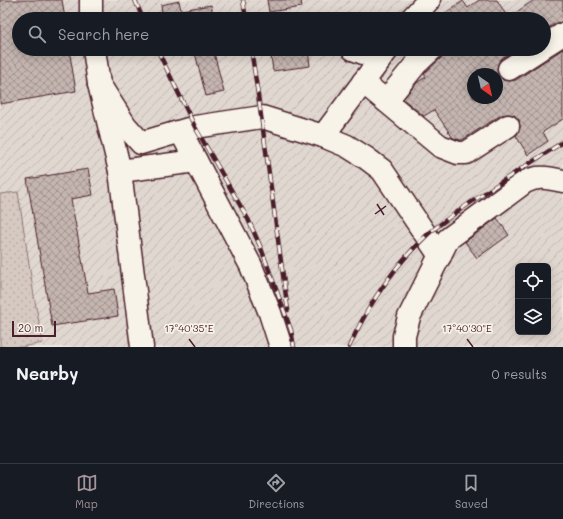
<!DOCTYPE html>
<html lang="en">
<head>
<meta charset="utf-8">
<style>
	:root { --surface:#171b24; --page:#20242c; --text:#f1f3f6; --muted:#9ea1a6; --line:#363941; --accent:#a6949b }
	body { margin:0; font-family:Mali,sans-serif; background:var(--page); color:var(--text) }
	.controls { position:absolute; right:12px; bottom:12px; display:grid; overflow:hidden; border-radius:6px; box-shadow:0 2px 10px #0003 }
	.controls button { width:36px; height:36px; display:grid; place-items:center; padding:0; border:0; border-bottom:1px solid var(--line); background:var(--surface); color:var(--text); font:20px sans-serif }
	.compass { position:absolute; left:467px; top:68px; width:36px; height:36px; border-radius:50%; background:var(--surface); box-shadow:0 2px 10px #0003; rotate:146deg }
	.scale { position:absolute; left:12px; bottom:10px; width:44px; box-sizing:border-box; padding-left:4px; border:2px solid #4a1f2b; border-top:0; font-size:11px; line-height:14px; white-space:nowrap; color:#4a1f2b; -webkit-text-stroke:3px #f7f3e8; paint-order:stroke }
	.list { margin:0; padding:0; list-style:none }
	h2 { display:flex; justify-content:space-between; align-items:center; height:52px; margin:0; padding:0 16px; font-size:17px }
	h2 small { font-size:13px; font-weight:400; color:var(--muted) }
	.icon { flex:none; width:22px; height:22px; fill:none; stroke:currentColor; stroke-width:2; stroke-linecap:round; stroke-linejoin:round }
	.map { position:relative; flex:none; width:563px; height:347px; overflow:hidden }
	.search { position:absolute; background:var(--surface); box-shadow:0 2px 10px #0003; left:12px; right:12px; top:12px; height:44px; display:flex; align-items:center; gap:10px; box-sizing:border-box; padding:0 14px; border-radius:22px; color:var(--muted); font-size:15px }
	.sheet { height:116px; background:var(--surface) }
	nav { display:flex; justify-content:space-around; align-items:center; box-sizing:border-box; height:56px; border-top:1px solid var(--line); background:var(--surface); font-size:11px; color:var(--muted) }
	nav a { display:grid; justify-items:center; gap:2px }
	nav .on { color:var(--accent) }
	.map>svg:first-child { display:block }
	.industrial { fill:url(#industrial-furrows); fill-rule:evenodd }
	.park { fill:url(#park-dots); stroke:#907476 }
	.building { fill:url(#building-cross-hatch); stroke:#4a1f2b; fill-rule:evenodd }
	.lines { fill:none; stroke-linecap:round; stroke-linejoin:round }
	.minor-casing { stroke:#4a1f2b; stroke-width:25 }
	.minor { stroke:#f7f3e8; stroke-width:22 }
	.rail-casing { stroke:#4a1f2b; stroke-width:4.5 }
	.rail { stroke:#f7f3e8; stroke-width:3; stroke-dasharray:9; stroke-linecap:butt }
	.ticks { fill:none; stroke:#4a1f2b; stroke-width:1.5 }
	.ticks-label { font-size:10px; text-anchor:middle; fill:#4a1f2b; stroke:#f7f3e8; stroke-width:3.5; stroke-linejoin:round; paint-order:stroke }
</style>
</head>
<body>
<div class="map">
<svg width="563" height="347" viewBox="0 0 563 347">
	<defs>
		<pattern id="industrial-furrows" width="10" height="10" patternUnits="userSpaceOnUse"><rect width="10" height="10" fill="#e0d7d0"/><path d="M-1 1l2-2M0 10L10 0M9 11l2-2" fill="none" stroke="#c2b8b3"/></pattern>
		<pattern id="park-dots" width="8" height="8" patternUnits="userSpaceOnUse"><rect width="8" height="8" fill="#d5c9c2"/><path d="M2 2h.1M6 6h.1" fill="none" stroke="#b8aca7" stroke-width="1.8" stroke-linecap="round"/></pattern>
		<pattern id="building-cross-hatch" width="8" height="8" patternUnits="userSpaceOnUse"><rect width="8" height="8" fill="#c4b5b0"/><path d="M0 0l8 8M0 8l8-8" fill="none" stroke="#a1938f"/></pattern>
	</defs>
	<rect width="100%" height="100%" fill="#ece6dd"/>
	<filter id="ink" filterUnits="userSpaceOnUse"><feTurbulence type="fractalNoise" baseFrequency=".025" numOctaves="2"/><feDisplacementMap in="SourceGraphic" scale="8" xChannelSelector="R" yChannelSelector="G"/><feConvolveMatrix kernelMatrix="1 2 1 2 8 2 1 2 1" color-interpolation-filters="sRGB"/></filter>
	<g filter="url(#ink)">
		<path class="industrial" d="M 0,0 L 563,0 L 563,347 L 21,347 L 43,343 L 34,296 L 18,192 L 0,194 ZM 19,19 L 544,19 L 544,49 L 19,49 ZM 473,74 L 497,74 L 497,98 L 473,98 ZM 518,266 L 548,266 L 548,332 L 518,332 Z"/>
		<path class="park" d="M 18,192 L 34,296 L 43,343 L 21,347 L 0,347 L 0,194 Z"/>
		<g class="building">
			<path d="M 0,0 L 62,0 L 65,19 L 19,19 L 19,49 L 69,49 L 76,91 L 0,104 Z"/>
			<path d="M 267,0 L 301,0 L 302,7 L 269,12 Z"/>
			<path d="M 479,0 L 497,0 L 508,18 L 534,0 L 563,0 L 563,22 L 556,23 L 544,31 L 544,19 L 436,19 L 463,1 L 468,8 Z"/>
			<path d="M 179,1 L 181,10 L 211,5 L 214,19 L 163,19 L 161,5 Z"/>
			<path d="M 194,49 L 213,49 L 224,92 L 206,96 Z"/>
			<path d="M 270,49 L 308,49 L 310,66 L 273,71 Z"/>
			<path d="M 446,49 L 517,49 L 502,58 L 498,64 L 497,70 L 499,76 L 503,80 L 509,81 L 516,80 L 563,49 L 563,119 L 543,132 L 548,141 L 528,155 L 516,136 L 519,131 L 520,126 L 519,120 L 514,115 L 508,114 L 501,115 L 462,140 L 460,140 L 453,138 L 434,110 L 424,116 L 403,99 L 418,82 L 426,77 L 424,74 L 441,58 L 444,50 ZM 473,74 L 497,74 L 497,98 L 473,98 Z"/>
			<path d="M 88,169 L 93,195 L 71,199 L 88,293 L 114,289 L 118,316 L 52,326 L 27,179 Z"/>
			<path d="M 497,218 L 509,235 L 477,258 L 465,242 Z"/>
		</g>
		<g class="lines">
			<g class="minor-casing">
				<g id="minor">
					<path d="M 91,19 L 91,0"/>
					<path d="M 411,19 L 429,0"/>
					<path d="M 544,46 L 563,34"/>
					<path d="M 94,49 L 99,84 L 120,171 L 142,347"/>
					<path d="M 353,49 L 371,56 L 379,61"/>
					<path d="M 509,69 L 540,49"/>
					<path d="M 363,82 L 440,146 L 458,153 L 466,153 L 508,126"/>
					<path d="M 99,84 L 125,125 L 141,143 L 195,127 L 262,117 L 323,136 L 347,146 L 366,158 L 382,170 L 440,256"/>
					<path d="M 386,101 L 416,64 L 432,49"/>
					<path d="M 181,132 L 251,266 L 270,313 L 281,347"/>
					<path d="M 323,136 L 388,49"/>
					<path d="M 120,171 L 196,161"/>
					<path d="M 404,347 L 404,336 L 409,317 L 448,239 L 525,182 C 538,175 549,178 563,181"/>
				</g>
			</g>
			<use href="#minor" class="minor"/>
			<g class="rail-casing">
				<g id="rail">
					<path d="M 135,0 L 143,19"/>
					<path d="M 243,0 L 246,19"/>
					<path d="M 157,49 L 195,127 L 248,219 L 261,248 L 291,330 L 294,347"/>
					<path d="M 251,49 C 265,136 275,223 288,310"/>
					<path d="M 349,347 C 368,305 393,267 427,235 C 443,221 461,209 479,197 C 506,178 535,160 563,142"/>
				</g>
			</g>
			<use href="#rail" class="rail"/>
		</g>
	</g>
	<path class="ticks" d="M 377,204 L 384,215M 375,214 L 386,206M 189,339 L 195,347M 467,339 L 473,347"/>
	<g class="ticks-label">
		<text x="189" y="332">17°40'35"E</text>
		<text x="467" y="332">17°40'30"E</text>
	</g>
</svg>
<div class="controls">
<button><svg class="icon" aria-label="locate" viewBox="0 0 24 24"><circle cx="12" cy="12" r="6"/><path d="M12 2v4M12 18v4M2 12h4M18 12h4"/></svg></button>
<button><svg class="icon" aria-label="layers" viewBox="0 0 24 24"><path d="M12 4l9 5-9 5-9-5zM3 14l9 5 9-5"/></svg></button>
</div>
<svg class="compass" viewBox="-18 -18 36 36"><path d="M0-13l5 13h-10z" fill="#e53935"/><path d="M0 13l5-13h-10z" fill="#9ea1a6"/></svg>
<div class="scale">20 m</div>
<div class="search"><svg class="icon" aria-label="search" viewBox="0 0 24 24"><circle cx="10" cy="10" r="6"/><path d="M15 15l6 6"/></svg>Search here</div>
</div>
<section class="sheet">
<h2>Nearby<small>0 results</small></h2>
<ul class="list">
</ul>
</section>
<nav>
<a class="on"><svg class="icon" aria-label="map" viewBox="0 0 24 24"><path d="M3 6l6-2 6 2 6-2v14l-6 2-6-2-6 2zM9 4v14M15 6v14"/></svg>Map</a>
<a><svg class="icon" aria-label="directions" viewBox="0 0 24 24"><path d="M12 3l9 9-9 9-9-9zM9 14v-3h6M13 9l2 2-2 2"/></svg>Directions</a>
<a><svg class="icon" aria-label="saved" viewBox="0 0 24 24"><path d="M7 4h10v16l-5-4-5 4z"/></svg>Saved</a>
</nav>
</body>
</html>
